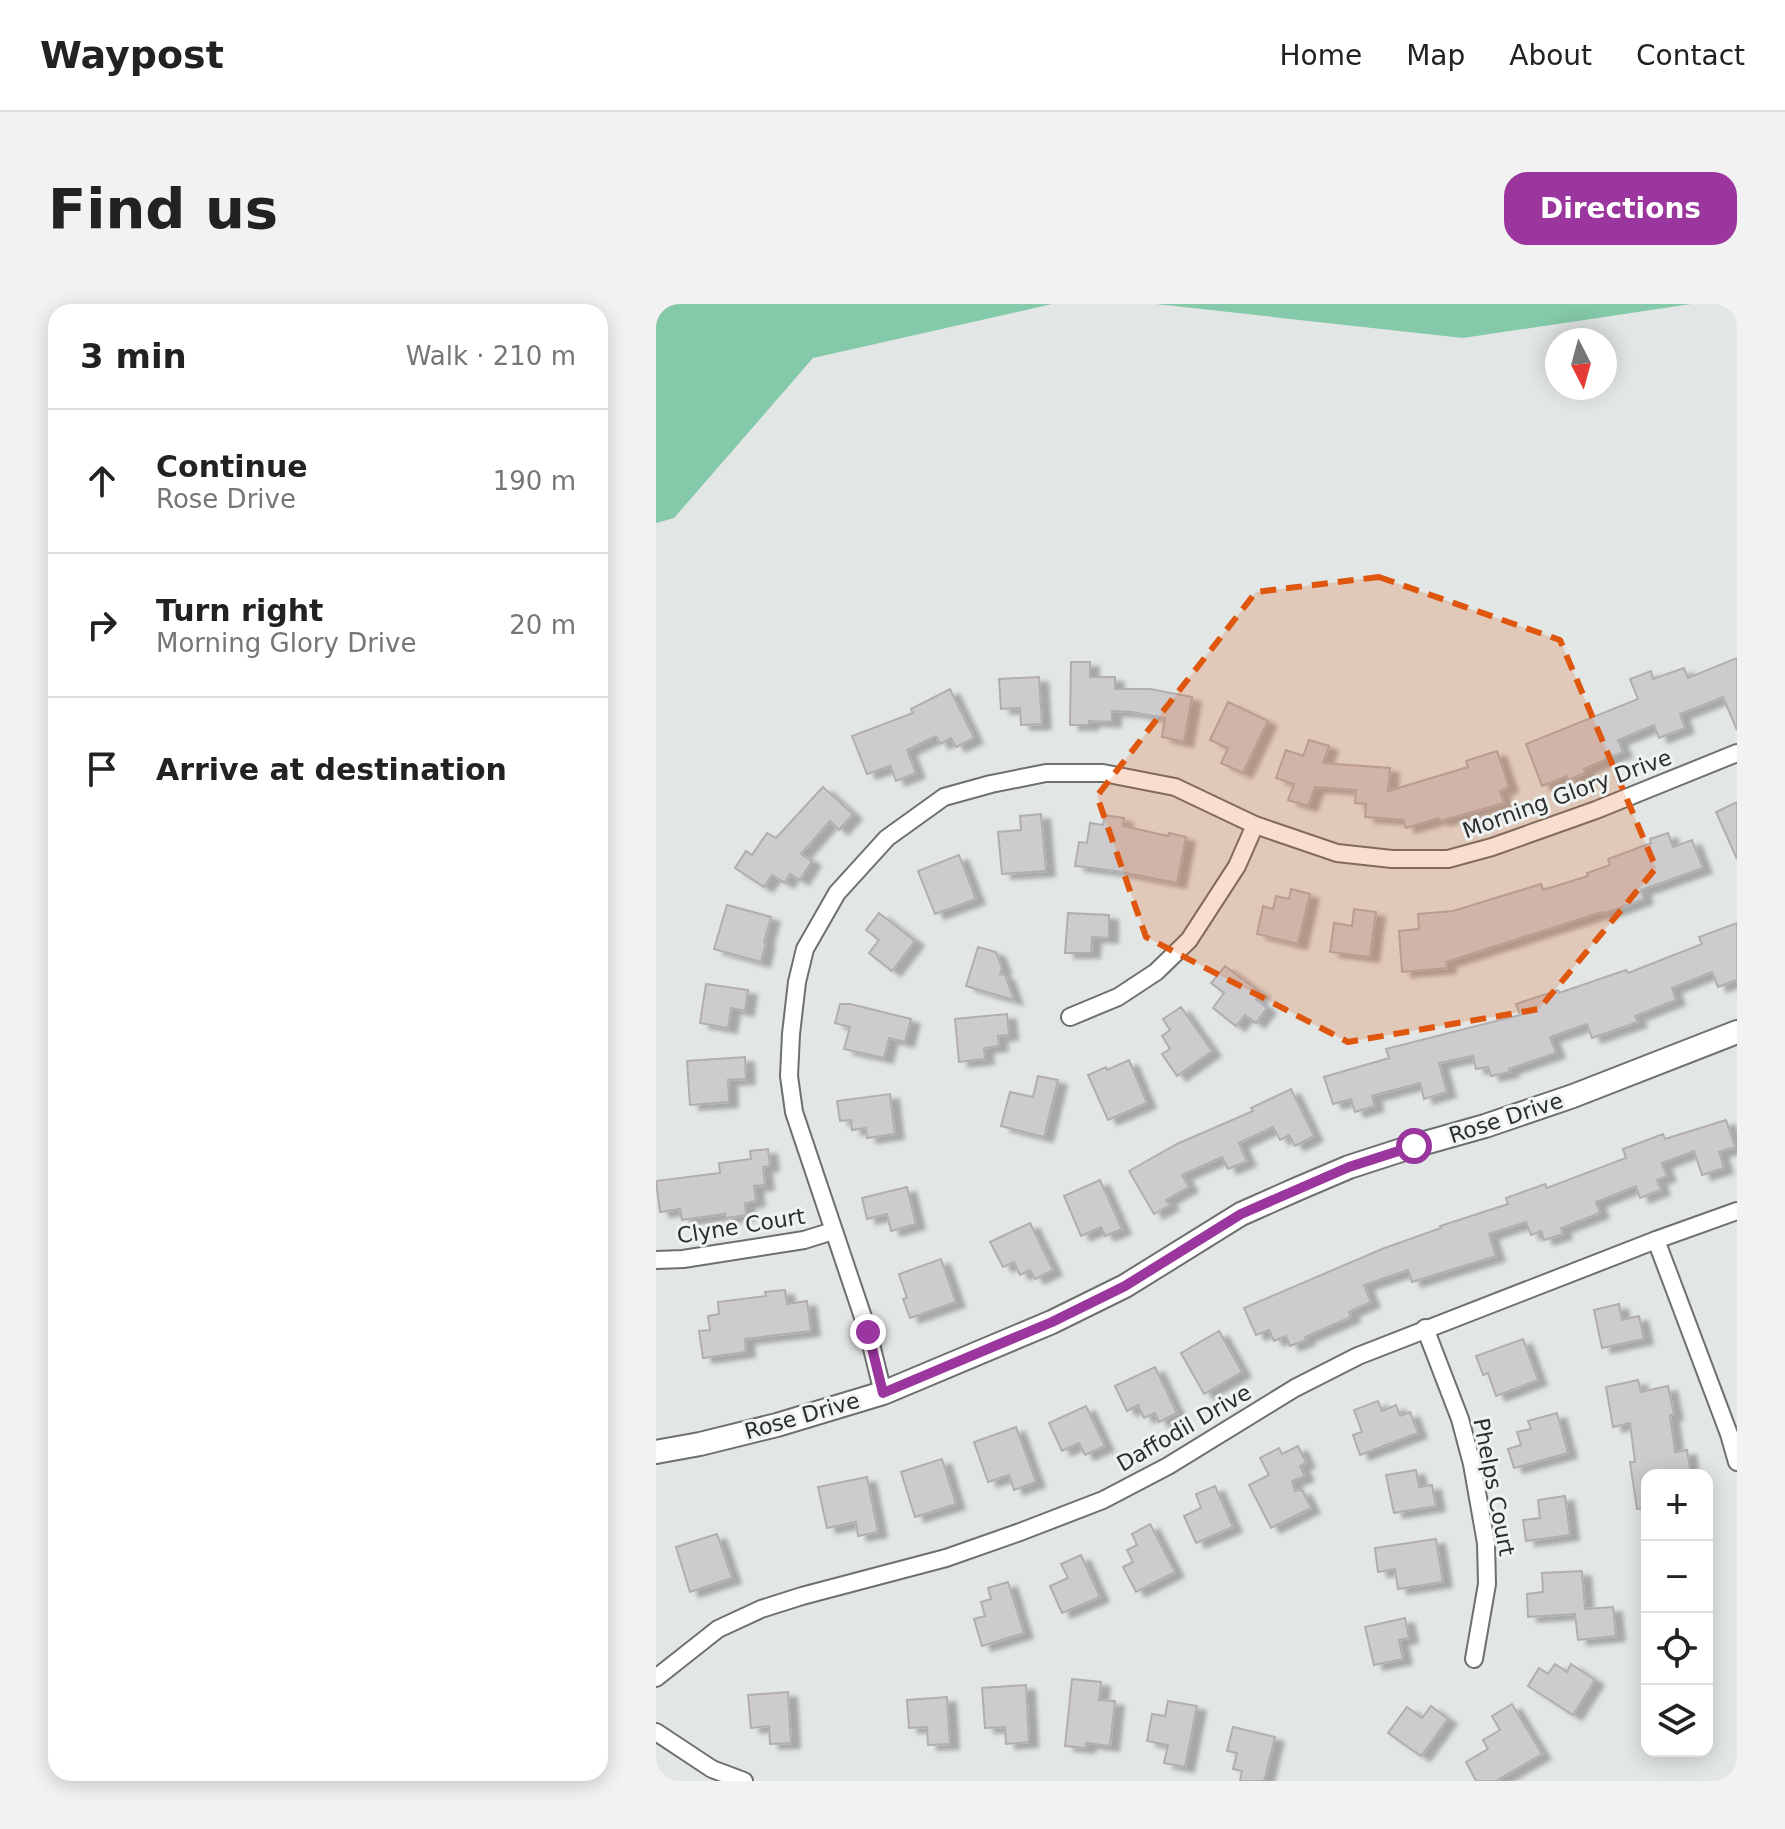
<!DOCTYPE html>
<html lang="en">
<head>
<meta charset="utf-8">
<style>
	:root { --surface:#fff; --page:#f2f2f2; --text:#222; --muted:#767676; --line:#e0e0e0; --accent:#9a369d }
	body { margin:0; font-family:"DejaVu Sans",sans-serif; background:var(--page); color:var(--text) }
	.controls { position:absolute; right:24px; bottom:24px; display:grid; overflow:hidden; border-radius:16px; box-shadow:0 4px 20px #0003 }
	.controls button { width:72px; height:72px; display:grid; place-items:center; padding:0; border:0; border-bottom:2px solid var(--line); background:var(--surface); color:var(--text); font:40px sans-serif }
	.compass { position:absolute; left:889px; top:24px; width:72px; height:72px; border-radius:50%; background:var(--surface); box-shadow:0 4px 20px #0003; rotate:174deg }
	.stop { position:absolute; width:24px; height:24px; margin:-18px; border:6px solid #9a369d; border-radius:50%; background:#fff }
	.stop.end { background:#9a369d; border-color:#fff; box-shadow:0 2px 8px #0008 }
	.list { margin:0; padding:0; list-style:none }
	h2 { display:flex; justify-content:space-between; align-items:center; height:104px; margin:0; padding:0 32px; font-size:34px }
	h2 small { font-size:26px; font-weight:400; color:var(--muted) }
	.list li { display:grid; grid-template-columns:52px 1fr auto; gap:24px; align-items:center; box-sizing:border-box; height:144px; padding:0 32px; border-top:2px solid var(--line) }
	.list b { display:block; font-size:30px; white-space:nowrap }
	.list p { margin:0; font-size:26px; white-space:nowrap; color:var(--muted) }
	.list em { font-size:26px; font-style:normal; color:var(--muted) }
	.icon { flex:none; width:44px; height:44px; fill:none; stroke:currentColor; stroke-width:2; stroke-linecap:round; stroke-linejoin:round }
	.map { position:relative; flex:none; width:1081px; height:1477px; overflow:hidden; border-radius:24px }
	header { display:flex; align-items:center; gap:48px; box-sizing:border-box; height:112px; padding:0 40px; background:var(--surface); border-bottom:2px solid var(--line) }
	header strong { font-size:38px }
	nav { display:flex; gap:44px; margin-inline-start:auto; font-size:28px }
	.intro { display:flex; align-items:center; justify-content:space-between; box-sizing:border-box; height:192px; padding:0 48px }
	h1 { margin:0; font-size:56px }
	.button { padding:20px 36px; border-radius:24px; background:var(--accent); color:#fff; font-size:28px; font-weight:700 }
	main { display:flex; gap:48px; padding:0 48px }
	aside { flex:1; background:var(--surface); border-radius:24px; box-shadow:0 4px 20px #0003 }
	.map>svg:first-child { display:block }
	.green { fill:#84c9a9 }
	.building { fill:#cecbce; stroke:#b1aeb1; stroke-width:2; filter:url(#shadow) }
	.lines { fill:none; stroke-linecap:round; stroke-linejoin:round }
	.minor-casing { stroke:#6d706e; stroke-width:20 }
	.secondary-casing { stroke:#6d706e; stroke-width:26 }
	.minor { stroke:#fff; stroke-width:16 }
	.secondary { stroke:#fff; stroke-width:22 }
	.route { stroke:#9a369d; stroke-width:10 }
	.marked { fill:#df570e; fill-opacity:0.2; stroke:#df570e; stroke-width:6; stroke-dasharray:16 10; stroke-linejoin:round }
	.labels { text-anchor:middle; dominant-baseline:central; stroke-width:6; stroke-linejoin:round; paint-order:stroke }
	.street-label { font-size:22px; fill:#2c2e2d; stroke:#eff3f1 }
</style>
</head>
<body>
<header>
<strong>Waypost</strong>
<nav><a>Home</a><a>Map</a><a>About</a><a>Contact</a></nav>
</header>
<div class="intro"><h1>Find us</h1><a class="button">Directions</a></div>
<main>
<aside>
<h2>3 min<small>Walk · 210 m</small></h2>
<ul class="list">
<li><svg class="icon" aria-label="ahead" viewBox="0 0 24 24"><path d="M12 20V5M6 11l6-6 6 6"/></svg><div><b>Continue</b><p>Rose Drive</p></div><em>190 m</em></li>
<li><svg class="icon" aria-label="right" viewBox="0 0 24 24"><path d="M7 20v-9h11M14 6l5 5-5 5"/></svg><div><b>Turn right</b><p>Morning Glory Drive</p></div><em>20 m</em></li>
<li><svg class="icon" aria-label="arrive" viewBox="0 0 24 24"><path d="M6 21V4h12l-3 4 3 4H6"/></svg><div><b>Arrive at destination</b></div></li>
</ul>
</aside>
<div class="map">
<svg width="1081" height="1477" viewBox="0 0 1081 1477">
	<defs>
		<filter id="shadow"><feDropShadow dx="9" dy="5" stdDeviation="2" flood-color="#0004"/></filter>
	</defs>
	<rect width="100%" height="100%" fill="#e2e6e4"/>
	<g class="green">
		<path d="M 0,0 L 396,0 L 157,54 L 18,214 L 0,219 Z"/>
		<path d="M 500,0 L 1035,0 L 807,34 Z"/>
	</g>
	<g class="building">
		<path d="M 1081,354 L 1081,426 L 1067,393 L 1024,410 L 1029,424 L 1003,434 L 998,421 L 962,436 L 967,448 L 928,465 L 929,469 L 912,476 L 911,472 L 886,482 L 870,440 L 982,395 L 974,375 L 995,367 L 997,375 L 1028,364 L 1032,374 Z"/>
		<path d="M 415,358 L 434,358 L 434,373 L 459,373 L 459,385 L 494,385 L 536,393 L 528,438 L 506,433 L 509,414 L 476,408 L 456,407 L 456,418 L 433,417 L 433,421 L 414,421 Z"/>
		<path d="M 383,373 L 386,420 L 365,421 L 364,404 L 345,405 L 343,375 Z"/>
		<path d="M 294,385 L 318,434 L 300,443 L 295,434 L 284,440 L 280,432 L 251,446 L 260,469 L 240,477 L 234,462 L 211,470 L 196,432 L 257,409 L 255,405 Z"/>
		<path d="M 572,398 L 612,417 L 587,469 L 565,459 L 572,444 L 554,436 Z"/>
		<path d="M 653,436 L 673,442 L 667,459 L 734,464 L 732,487 L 812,463 L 810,457 L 841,447 L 853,483 L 844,487 L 848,499 L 784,517 L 783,514 L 750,524 L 747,516 L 709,513 L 710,500 L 699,499 L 700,486 L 659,483 L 652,502 L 632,496 L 638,480 L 620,474 L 630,446 L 647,452 Z"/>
		<path d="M 167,483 L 197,510 L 183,526 L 174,517 L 145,550 L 156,557 L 144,576 L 134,570 L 129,579 L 116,571 L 108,583 L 79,564 L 90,547 L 96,551 L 111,529 L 120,534 Z"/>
		<path d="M 1081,498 L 1081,555 L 1060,508 Z"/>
		<path d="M 385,510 L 390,567 L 346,570 L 342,528 L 365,526 L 364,512 Z"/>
		<path d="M 449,511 L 468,514 L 467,522 L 512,532 L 513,529 L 530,533 L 521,579 L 460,567 L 419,562 L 423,538 L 431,539 L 434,519 L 447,521 Z"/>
		<path d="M 1012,529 L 1017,543 L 1036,536 L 1047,564 L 985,586 L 988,595 L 947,610 L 946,608 L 790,658 L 791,664 L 746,668 L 743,627 L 763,625 L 762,610 L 797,607 L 885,580 L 887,586 L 932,572 L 931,569 L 954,561 L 952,555 L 995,539 L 994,535 Z"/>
		<path d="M 303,551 L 320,595 L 279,610 L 262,567 Z"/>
		<path d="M 635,585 L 654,590 L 642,640 L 601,630 L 607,602 L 617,605 L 620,592 L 633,595 Z"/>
		<path d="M 71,601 L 115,613 L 108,638 L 110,639 L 105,658 L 58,645 Z"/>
		<path d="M 698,605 L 720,608 L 714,653 L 674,648 L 678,619 L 696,622 Z"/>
		<path d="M 223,609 L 259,637 L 236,667 L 213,649 L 223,636 L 210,626 Z"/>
		<path d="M 412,609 L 453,611 L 453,634 L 436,633 L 435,649 L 409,649 Z"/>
		<path d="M 1081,619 L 1081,676 L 1062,683 L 1056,668 L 1016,684 L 1020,696 L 979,712 L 982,718 L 936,734 L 931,720 L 894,733 L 900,749 L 853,765 L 854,768 L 835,772 L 832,763 L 820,765 L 817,752 L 783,759 L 791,788 L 768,795 L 764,779 L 716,792 L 719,802 L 699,808 L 695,795 L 677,800 L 668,773 L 733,754 L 730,745 L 864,711 L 860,700 L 902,686 L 903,689 L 970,666 L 972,669 L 1046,640 L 1043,633 Z"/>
		<path d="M 322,643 L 340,648 L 346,664 L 344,670 L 349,671 L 358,696 L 310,682 Z"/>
		<path d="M 569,662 L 605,689 L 600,695 L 611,704 L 600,719 L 589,711 L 580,722 L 557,704 L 568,689 L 555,679 Z"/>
		<path d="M 50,680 L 92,686 L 89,707 L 75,704 L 72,724 L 44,719 Z"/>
		<path d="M 184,700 L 194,700 L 255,715 L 249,738 L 233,734 L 228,754 L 188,745 L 194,723 L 179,719 Z"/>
		<path d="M 525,703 L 556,747 L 521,772 L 506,750 L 514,745 L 506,732 L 514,726 L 507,715 Z"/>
		<path d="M 351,710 L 353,731 L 342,732 L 343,742 L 328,744 L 329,755 L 303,758 L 299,715 Z"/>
		<path d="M 89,753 L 90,775 L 72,776 L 73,798 L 34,801 L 31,757 Z"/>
		<path d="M 473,756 L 491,799 L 452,816 L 432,771 L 450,763 L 451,766 Z"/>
		<path d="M 382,772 L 402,776 L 388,833 L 345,822 L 354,788 L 377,793 Z"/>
		<path d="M 635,785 L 658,832 L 639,842 L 633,831 L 624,836 L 617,823 L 583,839 L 591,857 L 572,865 L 566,853 L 526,871 L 533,883 L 510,896 L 514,901 L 498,910 L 473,867 L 521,840 L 597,807 L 595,804 Z"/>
		<path d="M 234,790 L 239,830 L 211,834 L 210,824 L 196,826 L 195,816 L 184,817 L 181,797 Z"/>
		<path d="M 1070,816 L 1079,843 L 1063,848 L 1068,864 L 1046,871 L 1038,847 L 1006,859 L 1011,872 L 1001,876 L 1005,886 L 984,894 L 980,882 L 940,898 L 944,909 L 905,924 L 907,930 L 888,936 L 885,927 L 875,931 L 870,918 L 833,930 L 840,952 L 756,978 L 752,966 L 708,981 L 715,998 L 693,1008 L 695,1013 L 649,1033 L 650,1036 L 634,1042 L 630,1032 L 618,1037 L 613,1026 L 600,1031 L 588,1004 L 726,945 L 785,924 L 784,922 L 852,900 L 850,894 L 889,880 L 891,884 L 970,854 L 967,845 L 1007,830 L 1009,835 Z"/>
		<path d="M 112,845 L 114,862 L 107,863 L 109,881 L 98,882 L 100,897 L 89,899 L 90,911 L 69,914 L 69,910 L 26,916 L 24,905 L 4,908 L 0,877 L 64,869 L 63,859 L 95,855 L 94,847 Z"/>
		<path d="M 444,876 L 466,925 L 449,932 L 445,923 L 425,932 L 408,892 Z"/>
		<path d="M 251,883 L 260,920 L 235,927 L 231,910 L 211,915 L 206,894 Z"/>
		<path d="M 374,919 L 397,966 L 379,975 L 374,966 L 364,971 L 358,958 L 347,963 L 334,938 Z"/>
		<path d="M 285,955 L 300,998 L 254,1014 L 247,995 L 251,994 L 243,970 Z"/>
		<path d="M 129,986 L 131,1000 L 151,997 L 155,1027 L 89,1035 L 90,1048 L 47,1054 L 43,1027 L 54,1026 L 52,1012 L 63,1010 L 62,998 L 110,992 L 109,988 Z"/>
		<path d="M 963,1000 L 966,1016 L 983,1012 L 988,1035 L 946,1044 L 938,1006 Z"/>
		<path d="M 563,1027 L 586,1068 L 548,1090 L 525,1049 Z"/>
		<path d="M 867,1035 L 882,1076 L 840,1092 L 832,1069 L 827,1071 L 820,1052 Z"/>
		<path d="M 499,1063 L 521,1109 L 503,1118 L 499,1109 L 488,1114 L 482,1101 L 471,1107 L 459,1082 Z"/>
		<path d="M 982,1076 L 985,1088 L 1012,1082 L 1018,1111 L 1014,1111 L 1019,1148 L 1031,1146 L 1035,1171 L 991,1171 L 991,1204 L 981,1205 L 974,1158 L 979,1158 L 974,1119 L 957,1123 L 950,1083 Z"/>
		<path d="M 722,1097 L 726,1107 L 740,1101 L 744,1112 L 754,1108 L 762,1129 L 704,1151 L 697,1131 L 706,1128 L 698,1106 Z"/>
		<path d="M 430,1102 L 449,1142 L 429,1151 L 423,1139 L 406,1147 L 393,1119 Z"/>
		<path d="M 901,1109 L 912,1149 L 858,1164 L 852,1145 L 865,1141 L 861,1128 L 875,1125 L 872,1117 Z"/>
		<path d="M 360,1123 L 380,1178 L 358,1186 L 353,1171 L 332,1178 L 318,1138 Z"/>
		<path d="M 642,1142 L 650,1158 L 644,1162 L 649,1172 L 636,1177 L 639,1187 L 646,1186 L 655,1204 L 615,1224 L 593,1181 L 613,1171 L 604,1154 L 623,1144 L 626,1150 Z"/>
		<path d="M 286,1155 L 300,1200 L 259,1213 L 245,1168 Z"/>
		<path d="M 760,1166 L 763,1183 L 776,1181 L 780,1202 L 738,1209 L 730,1171 Z"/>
		<path d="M 211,1173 L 222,1228 L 202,1232 L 200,1218 L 171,1224 L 162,1183 Z"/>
		<path d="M 559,1182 L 577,1223 L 540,1239 L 528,1212 L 545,1204 L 540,1190 Z"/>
		<path d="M 909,1192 L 914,1231 L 870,1237 L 867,1216 L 884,1214 L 882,1196 Z"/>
		<path d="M 494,1220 L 519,1268 L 480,1288 L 467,1263 L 477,1258 L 471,1246 L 481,1241 L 476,1230 Z"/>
		<path d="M 61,1230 L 76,1274 L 34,1288 L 20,1243 Z"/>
		<path d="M 780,1235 L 787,1278 L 742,1285 L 739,1265 L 722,1268 L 719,1244 Z"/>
		<path d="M 425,1251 L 444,1293 L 406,1309 L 394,1282 L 412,1274 L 405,1260 Z"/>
		<path d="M 926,1267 L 929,1305 L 957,1303 L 960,1332 L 922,1336 L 919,1310 L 872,1313 L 871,1290 L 887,1288 L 886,1269 Z"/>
		<path d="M 352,1278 L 368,1329 L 326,1342 L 318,1315 L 329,1312 L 325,1298 L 335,1295 L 332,1284 Z"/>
		<path d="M 749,1314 L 753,1334 L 743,1336 L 747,1355 L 718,1361 L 709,1323 Z"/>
		<path d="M 899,1360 L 911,1368 L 915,1360 L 939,1376 L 917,1411 L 872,1382 L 883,1364 L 892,1370 Z"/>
		<path d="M 416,1375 L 445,1378 L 443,1396 L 459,1397 L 454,1442 L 430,1439 L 430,1444 L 409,1442 Z"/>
		<path d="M 370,1381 L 373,1438 L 350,1440 L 349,1423 L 329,1424 L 326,1384 Z"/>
		<path d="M 132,1388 L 135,1439 L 114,1440 L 113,1422 L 95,1424 L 92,1391 Z"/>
		<path d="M 291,1393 L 294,1440 L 272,1441 L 271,1423 L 253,1424 L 251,1396 Z"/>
		<path d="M 512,1397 L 541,1402 L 529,1463 L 508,1459 L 512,1441 L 491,1437 L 496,1410 L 509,1412 Z"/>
		<path d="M 856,1400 L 886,1450 L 840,1477 L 820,1477 L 810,1458 L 832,1445 L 827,1436 L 844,1426 L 836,1412 Z"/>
		<path d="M 775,1402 L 792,1415 L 765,1452 L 732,1429 L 751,1403 L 766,1414 Z"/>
		<path d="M 577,1423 L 619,1433 L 608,1477 L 584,1477 L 586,1467 L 577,1465 L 581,1449 L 571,1447 Z"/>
	</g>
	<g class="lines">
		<g class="minor-casing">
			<g id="minor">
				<path d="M 414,713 L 462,693 L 500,668 L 533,636 L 581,562 L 599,521"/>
				<path d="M 1000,936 L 1073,1130 L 1081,1158"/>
				<path d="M 0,956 L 27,955 L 148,936 L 177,927"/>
				<path d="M 769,1024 L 804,1115 L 816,1160 L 830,1239 L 831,1280 L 818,1355"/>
				<path d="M 227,1089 L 212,1028 L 138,808 L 133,772 L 135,730 L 141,678 L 149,645 L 181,589 L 231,534 L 288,493 L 335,480 L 390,469 L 447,469 L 519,483 L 599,521 L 681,549 L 736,555 L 792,555 L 836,543 L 940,506 L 1081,449"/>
				<path d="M 0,1374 L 62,1325 L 105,1305 L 146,1292 L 290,1254 L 364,1228 L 447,1196 L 512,1162 L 639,1084 L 702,1052 L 1000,936 L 1081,907"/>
				<path d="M 0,1428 L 56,1465 L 88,1477"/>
			</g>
		</g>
		<g class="secondary-casing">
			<path id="secondary" d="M 0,1148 L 44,1140 L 121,1121 L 227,1089 L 396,1018 L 469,982 L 585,910 L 639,886 L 693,863 L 758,842 L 829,822 L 917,792 L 1081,728"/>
		</g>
		<use href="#minor" class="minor"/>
		<use href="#secondary" class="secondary"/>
	</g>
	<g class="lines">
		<path class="route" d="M 212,1028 L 227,1089 L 396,1018 L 469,982 L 585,910 L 693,863 L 758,842"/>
	</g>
	<path class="marked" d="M 723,273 L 904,336 L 1000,564 L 883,705 L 692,738 L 490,633 L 441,492 L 600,288 Z"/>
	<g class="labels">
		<g class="street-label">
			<text transform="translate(911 490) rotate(-20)">Morning Glory Drive</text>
			<text transform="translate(850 814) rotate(-18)">Rose Drive</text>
			<text transform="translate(85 922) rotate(-9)">Clyne Court</text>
			<text transform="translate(146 1112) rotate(-16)">Rose Drive</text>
			<text transform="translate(528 1124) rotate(-30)">Daffodil Drive</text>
			<text transform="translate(838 1183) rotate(79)">Phelps Court</text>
		</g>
	</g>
</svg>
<div class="controls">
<button>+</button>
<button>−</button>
<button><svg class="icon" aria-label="locate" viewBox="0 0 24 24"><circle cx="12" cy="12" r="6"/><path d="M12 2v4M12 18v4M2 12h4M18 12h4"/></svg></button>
<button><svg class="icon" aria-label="layers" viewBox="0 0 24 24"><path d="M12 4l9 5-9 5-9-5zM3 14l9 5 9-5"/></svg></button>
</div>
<svg class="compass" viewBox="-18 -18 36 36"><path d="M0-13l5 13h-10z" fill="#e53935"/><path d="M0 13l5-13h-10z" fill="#767676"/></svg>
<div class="stop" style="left:758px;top:842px"></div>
<div class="stop end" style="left:212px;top:1028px"></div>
</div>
</main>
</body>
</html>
